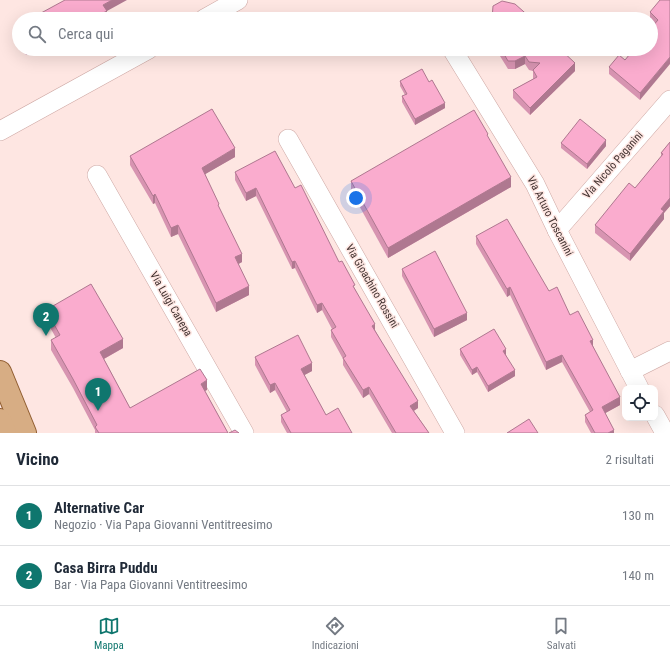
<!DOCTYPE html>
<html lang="it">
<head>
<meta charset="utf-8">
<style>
	:root { --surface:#fff; --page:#f2f2f3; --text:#1f2937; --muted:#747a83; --line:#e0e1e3; --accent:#0f766e }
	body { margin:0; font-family:"Roboto Condensed",sans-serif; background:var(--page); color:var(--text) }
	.controls { position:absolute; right:12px; bottom:12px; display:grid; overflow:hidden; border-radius:8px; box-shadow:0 4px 16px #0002 }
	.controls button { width:36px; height:36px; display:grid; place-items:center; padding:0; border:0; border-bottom:1px solid var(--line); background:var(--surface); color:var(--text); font:20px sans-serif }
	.you { position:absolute; left:356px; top:198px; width:14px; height:14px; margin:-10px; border:3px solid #fff; border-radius:50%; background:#1a73e8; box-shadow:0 0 0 6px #1a73e833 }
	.badge { display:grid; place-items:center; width:26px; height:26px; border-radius:50%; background:var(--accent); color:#fff; font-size:13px; font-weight:700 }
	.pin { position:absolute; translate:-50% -33px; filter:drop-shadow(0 1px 2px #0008) }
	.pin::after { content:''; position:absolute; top:21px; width:14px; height:12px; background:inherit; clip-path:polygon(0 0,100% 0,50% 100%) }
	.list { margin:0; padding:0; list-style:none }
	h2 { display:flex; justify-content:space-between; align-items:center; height:52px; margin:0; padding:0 16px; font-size:17px }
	h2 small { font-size:13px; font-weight:400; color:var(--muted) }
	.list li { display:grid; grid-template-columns:26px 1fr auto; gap:12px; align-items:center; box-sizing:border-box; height:60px; padding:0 16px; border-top:1px solid var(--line) }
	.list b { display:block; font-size:15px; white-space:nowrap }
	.list p { margin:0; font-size:13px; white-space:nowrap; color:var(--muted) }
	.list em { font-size:13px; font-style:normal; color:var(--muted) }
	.icon { flex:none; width:22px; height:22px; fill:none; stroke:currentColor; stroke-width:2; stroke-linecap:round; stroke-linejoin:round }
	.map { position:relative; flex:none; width:670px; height:433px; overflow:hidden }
	.search { position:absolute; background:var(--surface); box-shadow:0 4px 16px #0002; left:12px; right:12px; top:12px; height:44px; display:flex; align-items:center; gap:10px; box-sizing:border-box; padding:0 14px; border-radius:22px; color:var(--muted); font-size:15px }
	.sheet { height:172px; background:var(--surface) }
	nav { display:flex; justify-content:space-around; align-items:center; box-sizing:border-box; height:56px; border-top:1px solid var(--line); background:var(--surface); font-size:11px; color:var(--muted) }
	nav a { display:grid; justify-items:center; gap:2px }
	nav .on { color:var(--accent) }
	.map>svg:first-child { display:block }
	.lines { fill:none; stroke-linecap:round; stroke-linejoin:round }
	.minor-casing { stroke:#cea8a4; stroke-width:20 }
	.major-casing { stroke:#915e31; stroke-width:24 }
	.minor { stroke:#fff; stroke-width:19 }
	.major { stroke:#d7ad84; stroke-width:22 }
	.wall { fill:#d794b1 }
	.shaded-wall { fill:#af7890 }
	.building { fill:#faacce; stroke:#af7890 }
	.labels { text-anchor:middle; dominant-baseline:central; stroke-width:3; stroke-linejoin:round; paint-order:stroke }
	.street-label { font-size:11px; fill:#40312f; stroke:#fee6e2 }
</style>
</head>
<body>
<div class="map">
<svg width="670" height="433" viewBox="0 0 670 433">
	<rect width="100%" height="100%" fill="#fee6e2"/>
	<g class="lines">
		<g class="minor-casing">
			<g id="minor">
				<path d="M 204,19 L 238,0"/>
				<path d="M 452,49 L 535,184 L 557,230 L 639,388"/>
				<path d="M 0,131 L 149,49"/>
				<path d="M 288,139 L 455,433"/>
				<path d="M 97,175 L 244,433"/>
				<path d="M 557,230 L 670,100"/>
				<path d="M 630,371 L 670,351"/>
				<path d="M 655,415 L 665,433"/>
			</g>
		</g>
		<g class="major-casing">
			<g id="major">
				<path d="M 0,372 L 25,433"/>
				<path d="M 0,420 L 5,433"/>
			</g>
		</g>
		<use href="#minor" class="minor"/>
		<use href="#major" class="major"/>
	</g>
	<g class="wall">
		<path d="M 670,0 L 640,100 L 609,74 L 609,67 L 625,60 L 655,24 L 651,20 L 651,19 L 650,19 L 650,12 Z"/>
		<path d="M 19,25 L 19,43 L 15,35 L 15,27 Z"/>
		<path d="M 22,49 L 37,49 L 26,55 Z"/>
		<path d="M 497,49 L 560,49 L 575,71 L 530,115 L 513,98 L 513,90 L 533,79 L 533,71 L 529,70 L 525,64 L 515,69 L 508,69 L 500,56 Z"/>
		<path d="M 400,81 L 429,82 L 445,108 L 415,125 L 402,102 L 402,96 L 405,95 L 400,86 Z"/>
		<path d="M 670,142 L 670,206 L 664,213 L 664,219 L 630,261 L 595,233 L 595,225 L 635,188 L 661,157 L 661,153 Z"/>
		<path d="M 561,143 L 606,146 L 587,169 L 561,148 Z"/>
		<path d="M 130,156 L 235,157 L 205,174 L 242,262 L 238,264 L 249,295 L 216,312 L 178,234 L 171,237 L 155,203 L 153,204 L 130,165 Z"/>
		<path d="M 235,172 L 295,188 L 355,289 L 375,330 L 418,408 L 414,411 L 429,433 L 392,433 L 369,394 L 363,398 L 343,365 L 343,359 L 331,337 L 331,330 L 332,329 L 322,310 L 317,313 L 295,268 L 292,269 L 256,196 L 246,201 L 235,180 Z"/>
		<path d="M 351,181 L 511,187 L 388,258 L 351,191 Z"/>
		<path d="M 476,236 L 549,291 L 570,315 L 593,346 L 620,405 L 605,413 L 614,433 L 591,433 L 585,422 L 585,415 L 590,412 L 562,362 L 546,370 L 510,295 L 507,297 L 476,244 Z"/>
		<path d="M 402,269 L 467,320 L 434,337 L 402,276 Z"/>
		<path d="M 46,310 L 123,348 L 104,359 L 130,408 L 207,390 L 205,391 L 228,433 L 95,433 L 95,430 L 73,388 L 51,350 L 51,340 L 56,338 L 46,320 Z"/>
		<path d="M 460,349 L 506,355 L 515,376 L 488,392 L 477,372 L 472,375 L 460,355 Z"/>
		<path d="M 255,357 L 312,371 L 304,375 L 326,415 L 352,433 L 287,433 L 281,422 L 281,415 L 287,412 L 275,390 L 270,393 L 255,365 Z"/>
	</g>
	<g class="shaded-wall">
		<path d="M 112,0 L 127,0 L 107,11 L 107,18 L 105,19 L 91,19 L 103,5 Z"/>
		<path d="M 26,49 L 37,49 L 26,55 Z"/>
		<path d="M 525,56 L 525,64 L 515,69 L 515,61 Z"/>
		<path d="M 670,57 L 670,64 L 640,100 L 640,93 Z"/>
		<path d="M 575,63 L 575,71 L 530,115 L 530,108 Z"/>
		<path d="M 445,103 L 445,108 L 415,125 L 415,119 Z"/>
		<path d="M 606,140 L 606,146 L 587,169 L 587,164 Z"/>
		<path d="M 235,148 L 235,157 L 202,176 L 202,168 Z"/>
		<path d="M 511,177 L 511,187 L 388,258 L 388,248 Z"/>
		<path d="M 256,188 L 256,196 L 246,201 L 246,193 Z"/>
		<path d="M 155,194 L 155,203 L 153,204 L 153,196 Z"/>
		<path d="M 670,198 L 670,206 L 664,213 L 664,219 L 630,261 L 630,254 L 661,209 Z"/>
		<path d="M 178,225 L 178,234 L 171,237 L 171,228 Z"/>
		<path d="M 242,254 L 242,262 L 235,266 L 235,257 Z"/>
		<path d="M 295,261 L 295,268 L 292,269 L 292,262 Z"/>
		<path d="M 249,286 L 249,295 L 216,312 L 216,303 Z"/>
		<path d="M 510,287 L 510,295 L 507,297 L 507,289 Z"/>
		<path d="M 322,303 L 322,310 L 317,313 L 317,305 Z"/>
		<path d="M 467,313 L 467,320 L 434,337 L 434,329 Z"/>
		<path d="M 375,324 L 375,332 L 372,326 Z"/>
		<path d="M 123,339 L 123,348 L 100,361 L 100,352 Z"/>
		<path d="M 593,340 L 593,348 L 590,341 Z"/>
		<path d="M 506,349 L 506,355 L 503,356 L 503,351 Z"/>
		<path d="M 562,355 L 562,362 L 546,370 L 546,362 Z"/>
		<path d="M 312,363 L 312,371 L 301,377 L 301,369 Z"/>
		<path d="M 477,367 L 477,372 L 472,375 L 472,370 Z"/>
		<path d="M 515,370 L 515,376 L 488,392 L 488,386 Z"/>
		<path d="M 207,380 L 207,390 L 201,393 L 201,384 Z"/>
		<path d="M 275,383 L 275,390 L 270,393 L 270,385 Z"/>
		<path d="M 369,387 L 369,394 L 363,398 L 363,390 Z"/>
		<path d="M 620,397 L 620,405 L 602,415 L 602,407 Z"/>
		<path d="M 418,401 L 418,408 L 410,413 L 410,406 Z"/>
		<path d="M 614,430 L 614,433 L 608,433 Z"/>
	</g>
	<g class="building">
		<path d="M 65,0 L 112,0 L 103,5 L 107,11 L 91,19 L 30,19 Z"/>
		<path d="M 660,0 L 670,0 L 670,57 L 640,93 L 609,67 L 619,55 L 625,60 L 634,49 L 651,49 L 651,28 L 658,20 L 650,12 Z"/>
		<path d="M 502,1 L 515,4 L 532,19 L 535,16 L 539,19 L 492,19 L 493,6 Z"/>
		<path d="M 19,25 L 19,35 L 15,27 Z"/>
		<path d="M 501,49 L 560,49 L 575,63 L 530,108 L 513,90 L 537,77 L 533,70 L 540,63 L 529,62 L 525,56 L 515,61 L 508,61 Z"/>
		<path d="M 422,69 L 429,82 L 432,80 L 445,103 L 415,119 L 402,96 L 407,94 L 400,81 Z"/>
		<path d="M 212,109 L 235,148 L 202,168 L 219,204 L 218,205 L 242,254 L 235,257 L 249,286 L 216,303 L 178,225 L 171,228 L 155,194 L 153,196 L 130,156 Z"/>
		<path d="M 474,110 L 488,134 L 487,135 L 511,177 L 388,248 L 351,181 Z"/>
		<path d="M 580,119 L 606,140 L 587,164 L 561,143 Z"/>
		<path d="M 670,142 L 670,198 L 661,209 L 664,211 L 630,254 L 595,225 L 629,183 L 635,188 L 663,154 L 661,153 Z"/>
		<path d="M 275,151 L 295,188 L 301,185 L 339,262 L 342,261 L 355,285 L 353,286 L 375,324 L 372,326 L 418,401 L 410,406 L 429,433 L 396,433 L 369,387 L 363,390 L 343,358 L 346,356 L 331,330 L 336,327 L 322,303 L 317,305 L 295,261 L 292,262 L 256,188 L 246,193 L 235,172 Z"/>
		<path d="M 507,219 L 549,291 L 557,287 L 570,315 L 578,311 L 593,340 L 590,341 L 620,397 L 602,407 L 614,430 L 608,433 L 595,433 L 585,415 L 593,410 L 562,355 L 546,362 L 510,287 L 507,289 L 476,236 Z"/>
		<path d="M 435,251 L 467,313 L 434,329 L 402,269 Z"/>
		<path d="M 91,284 L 123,339 L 100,352 L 130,408 L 200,369 L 207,380 L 201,384 L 228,433 L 99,433 L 95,427 L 97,425 L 73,379 L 51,340 L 60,335 L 46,310 Z"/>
		<path d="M 494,329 L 506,349 L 503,351 L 515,370 L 488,386 L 477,367 L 472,370 L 460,349 Z"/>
		<path d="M 298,335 L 312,363 L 301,369 L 326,415 L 338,408 L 352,433 L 291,433 L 281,415 L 290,410 L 275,383 L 270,385 L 255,357 Z"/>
		<path d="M 529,419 L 538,433 L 507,433 Z"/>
		<path d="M 235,430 L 239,433 L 229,433 Z"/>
	</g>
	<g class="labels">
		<g class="street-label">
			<text transform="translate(613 165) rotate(-49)">Via Nicolò Paganini</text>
			<text transform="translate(550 216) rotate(63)">Via Arturo Toscanini</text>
			<text transform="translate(372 286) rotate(60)">Via Gioachino Rossini</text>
			<text transform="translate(171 304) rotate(60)">Via Luigi Canepa</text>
		</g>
	</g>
</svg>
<div class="controls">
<button><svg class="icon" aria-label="locate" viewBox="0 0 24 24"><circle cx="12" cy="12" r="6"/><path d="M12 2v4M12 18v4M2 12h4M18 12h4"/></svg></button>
</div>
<div class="you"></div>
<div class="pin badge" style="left:98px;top:411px">1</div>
<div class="pin badge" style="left:46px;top:336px">2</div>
<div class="search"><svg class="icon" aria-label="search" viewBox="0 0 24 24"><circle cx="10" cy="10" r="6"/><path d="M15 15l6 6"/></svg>Cerca qui</div>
</div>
<section class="sheet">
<h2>Vicino<small>2 risultati</small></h2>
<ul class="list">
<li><span class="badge">1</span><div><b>Alternative Car</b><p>Negozio · Via Papa Giovanni Ventitreesimo</p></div><em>130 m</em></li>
<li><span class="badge">2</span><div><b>Casa Birra Puddu</b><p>Bar · Via Papa Giovanni Ventitreesimo</p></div><em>140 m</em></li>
</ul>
</section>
<nav>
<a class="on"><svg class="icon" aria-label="map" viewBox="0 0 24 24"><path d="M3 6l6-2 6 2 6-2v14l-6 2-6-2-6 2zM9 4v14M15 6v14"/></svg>Mappa</a>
<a><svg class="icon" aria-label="directions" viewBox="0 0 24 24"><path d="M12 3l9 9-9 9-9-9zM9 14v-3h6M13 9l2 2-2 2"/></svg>Indicazioni</a>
<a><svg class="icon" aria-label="saved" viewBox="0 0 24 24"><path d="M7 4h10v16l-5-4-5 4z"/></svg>Salvati</a>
</nav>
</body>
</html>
